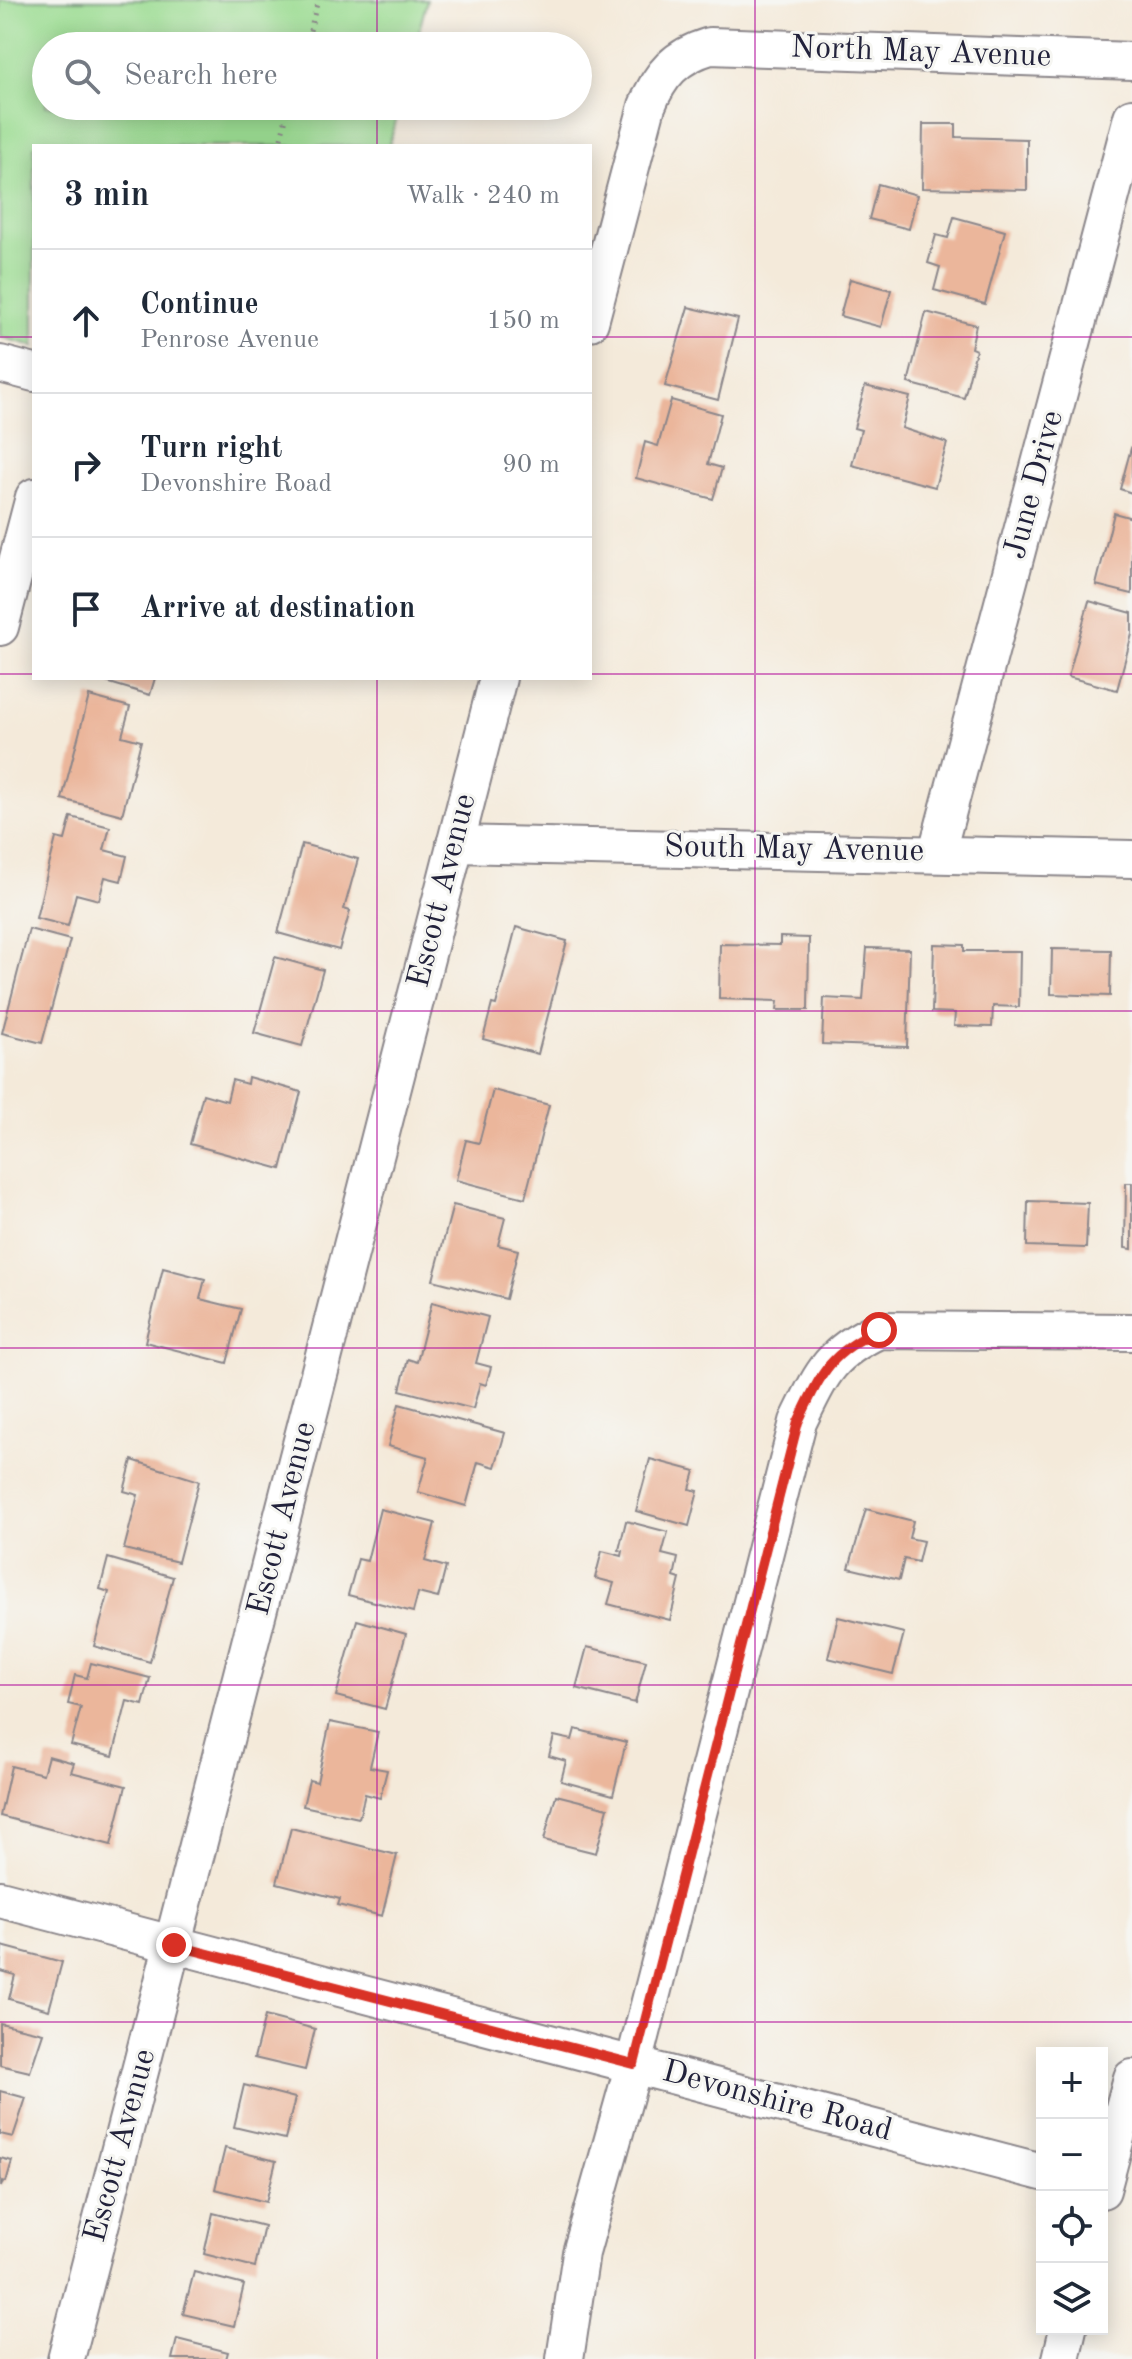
<!DOCTYPE html>
<html lang="en">
<head>
<meta charset="utf-8">
<style>
	:root { --surface:#fff; --page:#f6f6f7; --text:#1f2937; --muted:#747a83; --line:#e0e1e3 }
	body { margin:0; font-family:"Old Standard TT",serif; background:var(--page); color:var(--text) }
	.controls { position:absolute; right:24px; bottom:24px; display:grid; overflow:hidden; border-radius:0px; box-shadow:0 4px 20px #0003 }
	.controls button { width:72px; height:72px; display:grid; place-items:center; padding:0; border:0; border-bottom:2px solid var(--line); background:var(--surface); color:var(--text); font:40px sans-serif }
	.stop { position:absolute; width:24px; height:24px; margin:-18px; border:6px solid #d93025; border-radius:50%; background:#fff }
	.stop.end { background:#d93025; border-color:#fff; box-shadow:0 2px 8px #0008 }
	.list { margin:0; padding:0; list-style:none }
	h2 { display:flex; justify-content:space-between; align-items:center; height:104px; margin:0; padding:0 32px; font-size:34px }
	h2 small { font-size:26px; font-weight:400; color:var(--muted) }
	.list li { display:grid; grid-template-columns:52px 1fr auto; gap:24px; align-items:center; box-sizing:border-box; height:144px; padding:0 32px; border-top:2px solid var(--line) }
	.list b { display:block; font-size:30px; white-space:nowrap }
	.list p { margin:0; font-size:26px; white-space:nowrap; color:var(--muted) }
	.list em { font-size:26px; font-style:normal; color:var(--muted) }
	.icon { flex:none; width:44px; height:44px; fill:none; stroke:currentColor; stroke-width:2; stroke-linecap:round; stroke-linejoin:round }
	.map { position:relative; flex:none; width:1132px; height:2359px; overflow:hidden }
	.search { position:absolute; background:var(--surface); box-shadow:0 4px 20px #0003; left:32px; top:32px; width:560px; height:88px; display:flex; align-items:center; gap:20px; box-sizing:border-box; padding:0 28px; border-radius:44px; color:var(--muted); font-size:30px }
	.panel { position:absolute; background:var(--surface); box-shadow:0 4px 20px #0003; left:32px; top:144px; width:560px; height:536px; border-radius:0px }
	.map>svg:first-child { display:block }
	.green { fill:#9bdc92; stroke:#5e7f66; stroke-width:2 }
	.building { fill:#ebb69b }
	.lines { fill:none; stroke-linecap:round; stroke-linejoin:round }
	.minor-casing { stroke:#8b868a; stroke-width:40 }
	.path { stroke:#8b868a; stroke-width:5; stroke-dasharray:2 6; stroke-linecap:butt }
	.minor { stroke:#fff; stroke-width:36 }
	.route { stroke:#d93025; stroke-width:10 }
	.grid { fill:none; stroke:#b5179e; stroke-width:2; stroke-opacity:0.55 }
	.labels { text-anchor:middle; dominant-baseline:central; stroke-width:6; stroke-linejoin:round; paint-order:stroke }
	.street-label { font-size:32px; fill:#22223b; stroke:#f6f6f2 }
</style>
</head>
<body>
<div class="map">
<svg width="1132" height="2359" viewBox="0 0 1132 2359">
	<rect width="100%" height="100%" fill="#f6f6f2"/>
	<filter id="ink" filterUnits="userSpaceOnUse"><feTurbulence type="fractalNoise" baseFrequency=".0125" numOctaves="2"/><feDisplacementMap in="SourceGraphic" scale="16" xChannelSelector="R" yChannelSelector="G"/><feConvolveMatrix kernelMatrix="1 2 1 2 8 2 1 2 1" color-interpolation-filters="sRGB"/></filter>
	<filter id="wash" filterUnits="userSpaceOnUse"><feTurbulence type="fractalNoise" baseFrequency=".006" numOctaves="4" result="noise"/><feDisplacementMap in="SourceGraphic" scale="32" xChannelSelector="R" yChannelSelector="G"/><feGaussianBlur stdDeviation="1.8" result="paint"/><feColorMatrix in="noise" values="0 0 0 0 0 0 0 0 0 0 0 0 0 0 0 0 0 1.4 0 .05"/><feComposite in="paint" operator="in"/></filter>
	<g filter="url(#wash)">
		<rect width="100%" height="100%" fill="#f4eada"/>
		<path class="green" d="M 0,0 L 427,0 L 415,46 L 46,46 L 46,106 L 400,106 L 389,146 L 34,146 L 34,346 L 0,337 Z"/>
		<g id="blocks">
			<g class="building">
				<path d="M 923,124 L 956,124 L 956,137 L 1027,139 L 1027,190 L 922,188 Z"/>
				<path d="M 878,184 L 917,195 L 909,229 L 869,219 Z"/>
				<path d="M 954,217 L 1005,231 L 985,304 L 934,290 L 940,267 L 928,263 L 936,235 L 948,238 Z"/>
				<path d="M 850,279 L 891,290 L 881,327 L 840,316 Z"/>
				<path d="M 688,307 L 738,319 L 718,400 L 665,386 Z"/>
				<path d="M 926,312 L 976,325 L 971,348 L 976,350 L 964,398 L 908,383 Z"/>
				<path d="M 865,386 L 910,397 L 902,428 L 947,443 L 935,487 L 852,465 L 861,430 L 854,428 Z"/>
				<path d="M 671,400 L 721,414 L 708,464 L 722,468 L 713,499 L 636,478 L 645,442 L 658,446 Z"/>
				<path d="M 1131,448 L 1132,449 L 1132,493 L 1120,489 Z"/>
				<path d="M 1114,513 L 1132,518 L 1132,594 L 1096,585 Z"/>
				<path d="M 1089,601 L 1132,613 L 1132,634 L 1117,690 L 1068,677 Z"/>
				<path d="M 93,678 L 155,678 L 150,695 Z"/>
				<path d="M 89,696 L 130,707 L 122,736 L 141,741 L 122,815 L 62,799 Z"/>
				<path d="M 71,817 L 110,827 L 104,850 L 127,856 L 121,881 L 105,877 L 99,900 L 76,894 L 68,926 L 36,918 L 56,838 L 65,840 Z"/>
				<path d="M 302,844 L 358,859 L 344,909 L 350,911 L 339,950 L 278,933 Z"/>
				<path d="M 516,927 L 567,941 L 538,1054 L 483,1039 L 492,1004 L 496,1005 Z"/>
				<path d="M 29,929 L 70,940 L 42,1043 L 2,1033 Z"/>
				<path d="M 780,937 L 809,938 L 808,1010 L 777,1010 L 778,1001 L 719,999 L 720,944 L 780,945 Z"/>
				<path d="M 934,944 L 964,945 L 964,951 L 1020,951 L 1019,1007 L 993,1006 L 992,1027 L 954,1026 L 955,1013 L 932,1012 Z"/>
				<path d="M 867,948 L 910,949 L 907,1047 L 822,1044 L 824,998 L 863,1000 Z"/>
				<path d="M 1052,949 L 1111,950 L 1110,996 L 1051,994 Z"/>
				<path d="M 275,957 L 323,970 L 302,1046 L 254,1033 Z"/>
				<path d="M 248,1077 L 301,1092 L 281,1169 L 190,1144 L 203,1094 L 227,1101 L 232,1080 L 247,1084 Z"/>
				<path d="M 493,1090 L 549,1105 L 525,1198 L 456,1180 L 466,1140 L 479,1143 Z"/>
				<path d="M 1126,1183 L 1132,1183 L 1132,1249 L 1125,1248 Z"/>
				<path d="M 1028,1201 L 1088,1203 L 1086,1248 L 1027,1246 Z"/>
				<path d="M 453,1205 L 505,1218 L 498,1245 L 518,1250 L 506,1299 L 433,1280 Z"/>
				<path d="M 163,1268 L 205,1279 L 200,1299 L 241,1309 L 227,1363 L 145,1342 Z"/>
				<path d="M 432,1302 L 488,1317 L 476,1363 L 491,1367 L 486,1385 L 480,1383 L 473,1409 L 400,1390 L 408,1359 L 417,1362 Z"/>
				<path d="M 399,1404 L 505,1433 L 495,1467 L 478,1462 L 466,1506 L 418,1492 L 428,1457 L 388,1446 Z"/>
				<path d="M 650,1459 L 695,1471 L 690,1489 L 698,1491 L 689,1526 L 636,1511 Z"/>
				<path d="M 132,1460 L 199,1481 L 178,1562 L 124,1549 L 138,1495 L 124,1491 Z"/>
				<path d="M 380,1509 L 435,1523 L 425,1561 L 446,1567 L 438,1598 L 418,1593 L 413,1612 L 348,1595 L 358,1559 L 367,1561 Z"/>
				<path d="M 866,1509 L 913,1521 L 909,1538 L 923,1541 L 918,1562 L 904,1559 L 899,1580 L 849,1568 Z"/>
				<path d="M 626,1521 L 668,1532 L 662,1554 L 678,1558 L 674,1577 L 680,1579 L 670,1620 L 608,1604 L 614,1583 L 595,1578 L 602,1551 L 622,1556 L 623,1551 L 619,1550 Z"/>
				<path d="M 108,1558 L 173,1577 L 150,1662 L 94,1646 L 109,1592 L 100,1589 Z"/>
				<path d="M 838,1617 L 904,1633 L 893,1674 L 828,1658 Z"/>
				<path d="M 357,1620 L 406,1634 L 385,1709 L 336,1696 Z"/>
				<path d="M 587,1647 L 646,1661 L 635,1703 L 576,1688 Z"/>
				<path d="M 91,1663 L 150,1678 L 143,1705 L 127,1701 L 113,1756 L 71,1745 L 81,1707 L 68,1704 L 75,1675 L 87,1678 Z"/>
				<path d="M 330,1722 L 378,1732 L 370,1767 L 387,1770 L 380,1798 L 365,1794 L 359,1818 L 303,1806 L 309,1780 L 317,1782 Z"/>
				<path d="M 575,1729 L 626,1742 L 613,1795 L 561,1781 L 566,1761 L 549,1756 L 554,1736 L 572,1740 Z"/>
				<path d="M 48,1756 L 74,1763 L 71,1772 L 126,1786 L 111,1845 L 0,1816 L 11,1766 L 43,1774 Z"/>
				<path d="M 556,1795 L 608,1808 L 596,1853 L 544,1840 Z"/>
				<path d="M 291,1828 L 397,1855 L 382,1916 L 338,1905 L 340,1899 L 277,1883 Z"/>
				<path d="M 2,1946 L 62,1962 L 49,2010 L 9,1999 L 15,1975 L 0,1971 Z"/>
				<path d="M 265,2016 L 315,2029 L 305,2070 L 254,2058 Z"/>
				<path d="M 0,2023 L 43,2033 L 30,2072 L 0,2065 Z"/>
				<path d="M 244,2085 L 295,2098 L 285,2139 L 234,2127 Z"/>
				<path d="M 0,2091 L 26,2098 L 13,2137 L 0,2134 Z"/>
				<path d="M 225,2148 L 276,2161 L 266,2202 L 215,2189 Z"/>
				<path d="M 0,2158 L 12,2161 L 6,2182 L 3,2181 L 1,2187 Z"/>
				<path d="M 213,2213 L 264,2226 L 255,2267 L 204,2254 Z"/>
				<path d="M 194,2272 L 244,2285 L 234,2326 L 183,2314 Z"/>
				<path d="M 177,2339 L 228,2352 L 226,2359 L 172,2359 Z"/>
			</g>
		</g>
	</g>
	<g filter="url(#ink)">
		<use href="#blocks" fill-opacity="0" stroke="#8b868a" stroke-width="2"/>
		<g class="lines">
			<g class="minor-casing">
				<g id="minor">
					<path d="M 590,322 L 647,106 C 660,74 676,56 710,46 L 1132,61"/>
					<path d="M 0,364 L 34,373"/>
					<path d="M 0,627 L 34,497"/>
					<path d="M 455,844 L 1132,859"/>
					<path d="M 937,852 L 1132,117"/>
					<path d="M 0,1899 L 1042,2172"/>
					<path d="M 1102,2190 L 1132,2078"/>
					<path d="M 66,2359 L 498,678"/>
					<path d="M 565,2359 L 581,2253 L 634,2064 L 798,1422 C 821,1375 829,1353 879,1330 L 1132,1332"/>
					<path d="M 1061,2359 L 1068,2329"/>
				</g>
			</g>
			<g class="path">
				<path d="M 306,46 L 318,0"/>
				<path d="M 279,146 L 289,106"/>
			</g>
			<use href="#minor" class="minor"/>
		</g>
	</g>
	<g class="lines" filter="url(#ink)">
		<path class="route" d="M 174,1945 L 634,2064 L 798,1422 C 821,1374 829,1353 879,1330"/>
	</g>
	<path class="grid" d="M 377,0 L 377,46M 755,0 L 755,2359M 377,106 L 377,146M 0,337 L 34,337M 590,337 L 1132,337M 0,674 L 34,674M 590,674 L 1132,674M 377,678 L 377,2359M 0,1011 L 1132,1011M 0,1348 L 1132,1348M 0,1685 L 1132,1685M 0,2022 L 1132,2022"/>
	<g class="labels">
		<g class="street-label">
			<text transform="translate(921 53) rotate(2)">North May Avenue</text>
			<text transform="translate(1035 485) rotate(-75)">June Drive</text>
			<text transform="translate(794 850) rotate(1)">South May Avenue</text>
			<text transform="translate(443 891) rotate(-76)">Escott Avenue</text>
			<text transform="translate(283 1519) rotate(-76)">Escott Avenue</text>
			<text transform="translate(777 2102) rotate(15)">Devonshire Road</text>
			<text transform="translate(121 2146) rotate(-75)">Escott Avenue</text>
		</g>
	</g>
</svg>
<div class="controls">
<button>+</button>
<button>−</button>
<button><svg class="icon" aria-label="locate" viewBox="0 0 24 24"><circle cx="12" cy="12" r="6"/><path d="M12 2v4M12 18v4M2 12h4M18 12h4"/></svg></button>
<button><svg class="icon" aria-label="layers" viewBox="0 0 24 24"><path d="M12 4l9 5-9 5-9-5zM3 14l9 5 9-5"/></svg></button>
</div>
<div class="stop" style="left:879px;top:1330px"></div>
<div class="stop end" style="left:174px;top:1945px"></div>
<div class="search"><svg class="icon" aria-label="search" viewBox="0 0 24 24"><circle cx="10" cy="10" r="6"/><path d="M15 15l6 6"/></svg>Search here</div>
<section class="panel">
<h2>3 min<small>Walk · 240 m</small></h2>
<ul class="list">
<li><svg class="icon" aria-label="ahead" viewBox="0 0 24 24"><path d="M12 20V5M6 11l6-6 6 6"/></svg><div><b>Continue</b><p>Penrose Avenue</p></div><em>150 m</em></li>
<li><svg class="icon" aria-label="right" viewBox="0 0 24 24"><path d="M7 20v-9h11M14 6l5 5-5 5"/></svg><div><b>Turn right</b><p>Devonshire Road</p></div><em>90 m</em></li>
<li><svg class="icon" aria-label="arrive" viewBox="0 0 24 24"><path d="M6 21V4h12l-3 4 3 4H6"/></svg><div><b>Arrive at destination</b></div></li>
</ul>
</section>
</div>
</body>
</html>
